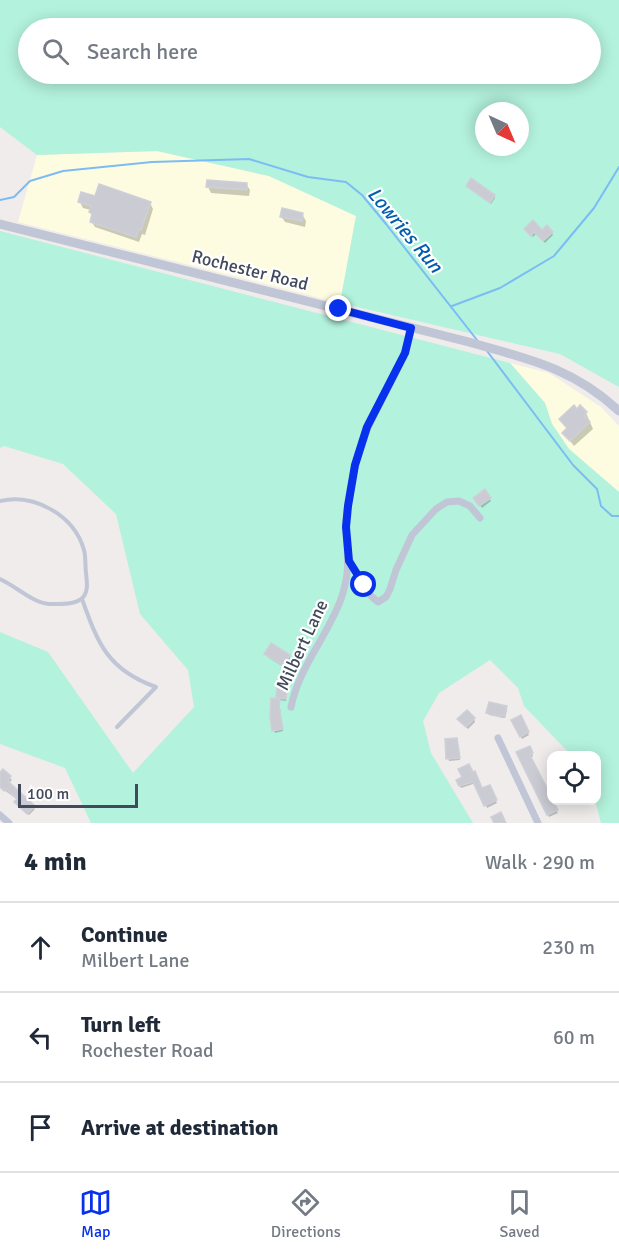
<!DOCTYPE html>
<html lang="en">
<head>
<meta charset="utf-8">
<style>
	:root { --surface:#fff; --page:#f2f2f3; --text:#1f2937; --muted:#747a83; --line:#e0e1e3; --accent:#0731ec }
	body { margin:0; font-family:Signika,sans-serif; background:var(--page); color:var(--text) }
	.controls { position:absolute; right:18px; bottom:18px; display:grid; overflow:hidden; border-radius:12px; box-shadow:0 3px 15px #0003 }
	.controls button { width:54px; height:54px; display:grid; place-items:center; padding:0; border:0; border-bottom:2px solid var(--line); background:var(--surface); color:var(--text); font:30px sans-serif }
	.compass { position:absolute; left:475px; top:102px; width:54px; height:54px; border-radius:50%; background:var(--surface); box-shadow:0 3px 15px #0003; rotate:136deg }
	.scale { position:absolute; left:18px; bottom:15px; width:120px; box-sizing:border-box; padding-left:6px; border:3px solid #42495a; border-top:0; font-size:16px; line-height:21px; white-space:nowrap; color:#42495a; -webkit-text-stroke:4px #fff; paint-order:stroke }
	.stop { position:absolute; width:18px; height:18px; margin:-14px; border:4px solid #0731ec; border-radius:50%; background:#fff }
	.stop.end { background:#0731ec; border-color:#fff; box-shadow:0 2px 6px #0008 }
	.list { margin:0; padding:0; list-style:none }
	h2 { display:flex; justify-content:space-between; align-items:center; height:78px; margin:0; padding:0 24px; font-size:26px }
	h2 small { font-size:20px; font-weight:400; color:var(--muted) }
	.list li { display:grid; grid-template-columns:39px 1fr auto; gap:18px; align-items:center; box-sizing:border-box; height:90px; padding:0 24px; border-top:2px solid var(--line) }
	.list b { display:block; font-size:22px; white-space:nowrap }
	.list p { margin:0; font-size:20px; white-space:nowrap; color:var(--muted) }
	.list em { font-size:20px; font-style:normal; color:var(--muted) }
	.icon { flex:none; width:33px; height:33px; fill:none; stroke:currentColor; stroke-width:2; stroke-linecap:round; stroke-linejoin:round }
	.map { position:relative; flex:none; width:619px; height:823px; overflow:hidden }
	.search { position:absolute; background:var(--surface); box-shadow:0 3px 15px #0003; left:18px; right:18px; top:18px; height:66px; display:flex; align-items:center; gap:15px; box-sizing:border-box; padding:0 21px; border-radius:33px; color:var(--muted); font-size:22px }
	.sheet { height:348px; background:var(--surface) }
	nav { display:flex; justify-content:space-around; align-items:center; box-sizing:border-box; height:84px; border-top:2px solid var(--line); background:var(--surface); font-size:16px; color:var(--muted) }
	nav a { display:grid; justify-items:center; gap:3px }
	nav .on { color:var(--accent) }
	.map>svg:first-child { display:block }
	.commercial { fill:#fdfce0 }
	.green { fill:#b3f2dc; fill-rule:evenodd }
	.shadow { fill:#0003 }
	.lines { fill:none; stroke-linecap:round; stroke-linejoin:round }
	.stream { stroke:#7cbcf4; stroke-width:2 }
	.building { fill:#cbcbd4; stroke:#cfcfd8; stroke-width:1.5 }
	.service { stroke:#c0c6d5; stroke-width:4 }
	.minor { stroke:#c0c6d5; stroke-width:7 }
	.tertiary { stroke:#c0c6d5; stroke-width:9 }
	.route { stroke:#0731ec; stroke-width:8 }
	.labels { text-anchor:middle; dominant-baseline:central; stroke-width:4.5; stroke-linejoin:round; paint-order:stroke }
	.street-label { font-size:18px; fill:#42495a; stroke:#fff }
	.water-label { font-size:20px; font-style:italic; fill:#005eb0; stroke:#fff }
</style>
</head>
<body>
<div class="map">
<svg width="619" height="823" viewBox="0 0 619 823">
	<rect width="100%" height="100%" fill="#efeceb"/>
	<g class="commercial">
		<path d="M 157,151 L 269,176 L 356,216 L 340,303 L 18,222 L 37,155 Z"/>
		<path d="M 510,363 L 549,373 L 601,407 L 619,426 L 619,492 L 569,449 L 552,424 L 545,403 Z"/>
	</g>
	<g class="green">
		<path d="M 0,0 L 619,0 L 619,387 L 560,354 L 340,303 L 356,216 L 269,176 L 157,151 L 37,155 L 0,127 ZM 28,28 L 590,28 L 590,74 L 28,74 ZM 484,111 L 520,111 L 520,147 L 484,147 Z"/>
		<path d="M 0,231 L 510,363 L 545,403 L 552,424 L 569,449 L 619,492 L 619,823 L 601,823 L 595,801 L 596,800 L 596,756 L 571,755 L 524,706 L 518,688 L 490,660 L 439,693 L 423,721 L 431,753 L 473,823 L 91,823 L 65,768 L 0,744 L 0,632 L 48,652 L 133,773 L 194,707 L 188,670 L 140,614 L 116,514 L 63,464 L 4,446 L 0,448 Z"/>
	</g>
	<g class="shadow">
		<path d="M 246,184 L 250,190 L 249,196 L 211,193 L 208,187 Z"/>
		<path d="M 468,186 L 494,196 L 495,198 L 491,204 Z"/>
		<path d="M 96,198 L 150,203 L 153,209 L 145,235 L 142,234 L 139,242 L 95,227 L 91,221 L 93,216 L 91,210 L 83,208 L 80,202 Z"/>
		<path d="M 302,214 L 306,221 L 305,227 L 285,222 L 281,216 Z"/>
		<path d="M 528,232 L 552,233 L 553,235 L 545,243 L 536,234 L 533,237 Z"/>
		<path d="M 580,407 L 586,413 L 593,429 L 574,446 L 564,433 Z"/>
		<path d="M 484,491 L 491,501 L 482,508 L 475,498 Z"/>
		<path d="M 266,654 L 289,656 L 292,660 L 287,669 L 269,658 Z"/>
		<path d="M 286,690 L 286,701 L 279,700 L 283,731 L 275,733 L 274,730 L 279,701 L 277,698 Z"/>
		<path d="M 506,707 L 507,710 L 505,718 L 489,715 L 488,712 Z"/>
		<path d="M 520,717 L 529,735 L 522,739 L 513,720 Z"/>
		<path d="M 474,719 L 475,722 L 468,729 L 461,722 Z"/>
		<path d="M 457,743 L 460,760 L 449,761 L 448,758 Z"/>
		<path d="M 529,747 L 533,756 L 530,758 L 558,813 L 549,817 L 518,752 Z"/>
		<path d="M 469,766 L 472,774 L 475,773 L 476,775 L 482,790 L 489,787 L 497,803 L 487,808 L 476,783 L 461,788 L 458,781 L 464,778 L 460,769 Z"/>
		<path d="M 3,771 L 12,780 L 8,783 L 35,809 L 29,815 L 17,805 L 18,800 L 0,787 L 0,774 Z"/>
	</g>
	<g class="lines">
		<g class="stream">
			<path d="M 0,200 L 14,197 L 30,181 L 63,171 L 152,162 L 249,159 L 308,177 L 346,182 L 362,195 L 386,224 L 477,340"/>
			<path d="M 452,306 L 500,288 L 554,256 L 594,208 L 619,167"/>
			<path d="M 487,351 L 573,465 L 597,489 L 601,506 L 612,516 L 619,516"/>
		</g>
	</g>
	<g class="building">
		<path d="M 471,178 L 495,195 L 490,203 L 466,186 Z"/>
		<path d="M 207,180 L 247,183 L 247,190 L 206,187 Z"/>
		<path d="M 99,184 L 151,202 L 141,230 L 139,229 L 136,237 L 90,222 L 92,214 L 89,212 L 91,206 L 78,202 L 81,192 L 95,196 Z"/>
		<path d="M 282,208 L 303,213 L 302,221 L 280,217 Z"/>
		<path d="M 533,220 L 542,230 L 547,225 L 553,232 L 543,241 L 534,232 L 531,236 L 524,229 Z"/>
		<path d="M 574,405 L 577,409 L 580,405 L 587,412 L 584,415 L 590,422 L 570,441 L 562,433 L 567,428 L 559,419 Z"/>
		<path d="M 485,489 L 491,498 L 479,506 L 473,498 Z"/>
		<path d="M 271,643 L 290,655 L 284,666 L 264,654 Z"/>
		<path d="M 277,688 L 287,689 L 286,699 L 276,698 Z"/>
		<path d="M 271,698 L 280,699 L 279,707 L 283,729 L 272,731 L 270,716 Z"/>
		<path d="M 489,702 L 507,706 L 504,716 L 501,715 L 501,717 L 486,713 Z"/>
		<path d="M 467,710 L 475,718 L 466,727 L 457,719 Z"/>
		<path d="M 521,715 L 529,732 L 520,737 L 511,720 Z"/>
		<path d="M 457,738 L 460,758 L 446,759 L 445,739 Z"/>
		<path d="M 530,746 L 533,753 L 530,755 L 558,810 L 547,815 L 516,752 Z"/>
		<path d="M 469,764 L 473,772 L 475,771 L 482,788 L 490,785 L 497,800 L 484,806 L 473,782 L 459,786 L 456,780 L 462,777 L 458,769 Z"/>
		<path d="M 3,769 L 11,776 L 8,780 L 11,784 L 35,806 L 27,814 L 14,802 L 17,799 L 6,789 L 4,791 L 0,787 L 0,772 Z"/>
		<path d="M 501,812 L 506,823 L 494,823 L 491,817 Z"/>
	</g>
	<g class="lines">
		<g class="service">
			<path d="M 0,501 C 34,493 74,515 84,550 C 86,557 85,566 86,573 C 87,582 89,593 81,599 C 74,605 58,604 49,604 C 31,602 16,586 0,579"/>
			<path d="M 82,599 C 98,644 108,670 156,687 L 117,727"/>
		</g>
		<g class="minor">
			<path d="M 349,561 L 371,596 L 378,602 L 386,597 L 390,589 L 396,570 L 412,535 L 436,509 L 447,502 L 459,501 L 470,506 L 480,518"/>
			<path d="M 291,707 C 299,667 327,637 341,599 C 351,570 347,556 346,527 C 346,506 351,483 356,463 C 365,423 389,392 404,354 C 408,346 409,336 412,328"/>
			<path d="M 498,738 L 538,823"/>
			<path d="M 0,815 L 9,823"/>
		</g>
		<path class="tertiary" d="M 0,224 L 465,341 C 525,358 572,367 619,411"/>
	</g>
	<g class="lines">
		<path class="route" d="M 339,309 L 411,328 L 405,353 L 367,427 L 355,465 L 348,506 L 346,527 L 349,561 L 364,585"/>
	</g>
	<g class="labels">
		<g class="street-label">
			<text transform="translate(250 270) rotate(14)">Rochester Road</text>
			<text transform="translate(302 645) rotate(-65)">Milbert Lane</text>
		</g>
		<g class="water-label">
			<text transform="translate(405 230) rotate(50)">Lowries Run</text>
		</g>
	</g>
</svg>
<div class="controls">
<button><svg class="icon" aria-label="locate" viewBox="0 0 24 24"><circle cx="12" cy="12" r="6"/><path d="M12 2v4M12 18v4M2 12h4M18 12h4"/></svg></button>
</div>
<svg class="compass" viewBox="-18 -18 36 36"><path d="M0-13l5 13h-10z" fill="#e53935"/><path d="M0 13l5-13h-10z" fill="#747a83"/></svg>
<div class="scale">100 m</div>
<div class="stop" style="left:364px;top:585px"></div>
<div class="stop end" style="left:339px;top:309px"></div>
<div class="search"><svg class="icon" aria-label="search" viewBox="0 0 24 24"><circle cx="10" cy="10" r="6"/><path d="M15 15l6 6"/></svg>Search here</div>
</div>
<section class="sheet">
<h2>4 min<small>Walk · 290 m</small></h2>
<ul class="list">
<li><svg class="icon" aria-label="ahead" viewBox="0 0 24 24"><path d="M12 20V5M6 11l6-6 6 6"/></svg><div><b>Continue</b><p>Milbert Lane</p></div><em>230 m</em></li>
<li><svg class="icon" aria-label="left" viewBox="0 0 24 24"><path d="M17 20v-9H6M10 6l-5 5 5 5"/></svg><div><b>Turn left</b><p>Rochester Road</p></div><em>60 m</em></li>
<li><svg class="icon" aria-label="arrive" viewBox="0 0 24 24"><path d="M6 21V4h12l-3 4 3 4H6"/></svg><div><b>Arrive at destination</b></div></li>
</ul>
</section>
<nav>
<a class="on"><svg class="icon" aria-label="map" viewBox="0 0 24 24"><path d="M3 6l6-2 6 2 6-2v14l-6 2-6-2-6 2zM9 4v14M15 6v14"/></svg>Map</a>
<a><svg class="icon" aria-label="directions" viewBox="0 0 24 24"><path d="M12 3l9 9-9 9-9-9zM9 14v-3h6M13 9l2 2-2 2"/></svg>Directions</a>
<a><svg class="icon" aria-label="saved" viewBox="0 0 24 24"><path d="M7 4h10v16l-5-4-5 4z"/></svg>Saved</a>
</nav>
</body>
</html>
